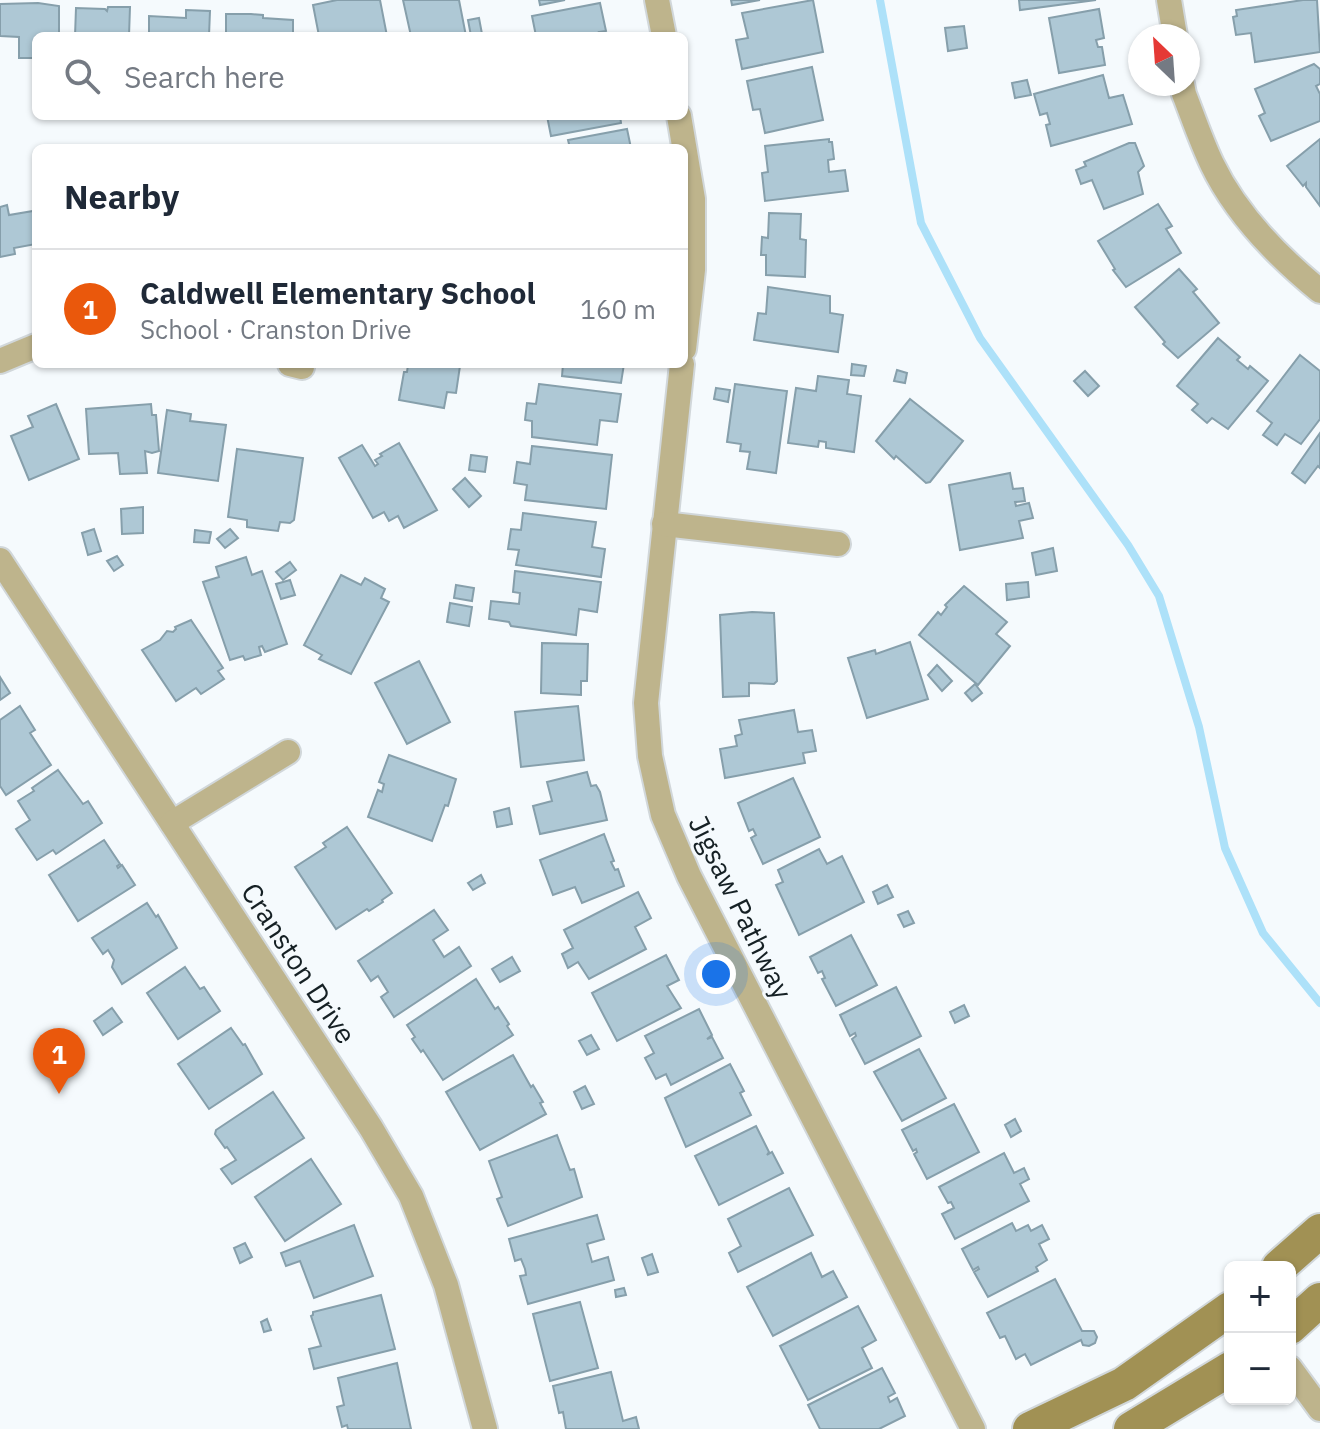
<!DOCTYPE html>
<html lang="en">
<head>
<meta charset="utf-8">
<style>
	:root { --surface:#fff; --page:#f6f6f7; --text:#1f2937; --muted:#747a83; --line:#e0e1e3; --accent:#ea580c }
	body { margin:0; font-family:"IBM Plex Sans",sans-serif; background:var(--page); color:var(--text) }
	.controls { position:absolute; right:24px; bottom:24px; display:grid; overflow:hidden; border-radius:12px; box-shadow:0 2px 6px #0004 }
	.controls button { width:72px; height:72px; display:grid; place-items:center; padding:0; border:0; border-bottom:2px solid var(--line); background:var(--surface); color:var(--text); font:40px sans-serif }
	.compass { position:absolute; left:1128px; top:24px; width:72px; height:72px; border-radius:50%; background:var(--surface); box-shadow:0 2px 6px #0004; rotate:335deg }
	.you { position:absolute; left:716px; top:974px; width:28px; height:28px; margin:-20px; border:6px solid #fff; border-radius:50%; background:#1a73e8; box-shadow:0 0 0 12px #1a73e833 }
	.badge { display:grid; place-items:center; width:52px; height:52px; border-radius:50%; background:var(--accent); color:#fff; font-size:26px; font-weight:700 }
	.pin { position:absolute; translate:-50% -66px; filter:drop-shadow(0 2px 4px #0008) }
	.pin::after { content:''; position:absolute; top:42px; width:28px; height:24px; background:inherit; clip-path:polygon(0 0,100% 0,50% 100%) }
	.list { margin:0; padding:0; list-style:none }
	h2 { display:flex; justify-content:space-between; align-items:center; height:104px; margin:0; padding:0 32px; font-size:34px }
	h2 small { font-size:26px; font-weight:400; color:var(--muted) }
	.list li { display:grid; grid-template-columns:52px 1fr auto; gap:24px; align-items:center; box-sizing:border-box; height:120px; padding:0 32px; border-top:2px solid var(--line) }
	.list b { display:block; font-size:30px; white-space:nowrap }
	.list p { margin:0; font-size:26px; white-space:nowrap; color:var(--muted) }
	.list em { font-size:26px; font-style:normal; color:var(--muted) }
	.icon { flex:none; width:44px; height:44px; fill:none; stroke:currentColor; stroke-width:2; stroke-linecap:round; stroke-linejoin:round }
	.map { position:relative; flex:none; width:1320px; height:1429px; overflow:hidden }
	.search { position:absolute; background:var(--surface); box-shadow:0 2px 6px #0004; left:32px; top:32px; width:656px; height:88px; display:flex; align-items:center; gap:20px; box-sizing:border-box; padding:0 28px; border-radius:12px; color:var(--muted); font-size:30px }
	.panel { position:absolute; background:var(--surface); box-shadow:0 2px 6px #0004; left:32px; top:144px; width:656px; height:224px; border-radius:12px }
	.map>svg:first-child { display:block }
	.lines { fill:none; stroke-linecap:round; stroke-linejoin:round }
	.stream { stroke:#ade1f9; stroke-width:8 }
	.building { fill:#aec8d5; stroke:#869fab; stroke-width:2 }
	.street-casing { stroke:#d1d7da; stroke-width:28 }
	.secondary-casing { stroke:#d1d7da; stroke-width:38 }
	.street { stroke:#beb48c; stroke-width:24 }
	.secondary { stroke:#a19154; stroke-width:34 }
	.labels { text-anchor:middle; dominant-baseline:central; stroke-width:6; stroke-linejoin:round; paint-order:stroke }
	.street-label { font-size:28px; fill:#152024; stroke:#f5fafd }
</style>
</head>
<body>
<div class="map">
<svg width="1320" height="1429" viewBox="0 0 1320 1429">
	<rect width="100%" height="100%" fill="#f5fafd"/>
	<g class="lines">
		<path class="stream" d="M 880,0 L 921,223 L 980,338 L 1128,545 L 1159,596 L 1199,727 L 1225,848 L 1263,933 L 1320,1003"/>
	</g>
	<g class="building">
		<path d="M 337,0 L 380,0 L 387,36 L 319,36 L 313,5 Z"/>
		<path d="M 403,0 L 459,0 L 466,36 L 411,36 Z"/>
		<path d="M 539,0 L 565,0 L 540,5 Z"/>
		<path d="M 731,0 L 760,0 L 732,5 Z"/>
		<path d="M 813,0 L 823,52 L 742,69 L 736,40 L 748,38 L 742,13 Z"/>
		<path d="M 1019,0 L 1096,0 L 1020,10 Z"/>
		<path d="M 1303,0 L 1317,0 L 1320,52 L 1255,62 L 1251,33 L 1236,35 L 1233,17 L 1237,16 L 1236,10 Z"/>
		<path d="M 38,3 L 59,6 L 59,36 L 36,36 L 35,58 L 19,58 L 19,37 L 0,36 L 0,4 Z"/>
		<path d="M 600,3 L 606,31 L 599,32 L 601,36 L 536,36 L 532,16 Z"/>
		<path d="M 108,7 L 130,7 L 129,36 L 75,36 L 76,8 L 105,9 L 107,11 Z"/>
		<path d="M 1099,9 L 1104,38 L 1096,40 L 1098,47 L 1102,47 L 1105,65 L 1059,73 L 1049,18 Z"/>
		<path d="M 186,10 L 210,11 L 209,36 L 149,36 L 149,16 L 186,18 Z"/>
		<path d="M 226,14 L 251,14 L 263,15 L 263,18 L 293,20 L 293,36 L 226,36 Z"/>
		<path d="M 479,18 L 482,34 L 471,36 L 468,20 Z"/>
		<path d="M 964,26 L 967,48 L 948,51 L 945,28 Z"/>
		<path d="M 1314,64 L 1320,69 L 1320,84 L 1316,86 L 1320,94 L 1320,121 L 1271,141 L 1259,116 L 1265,113 L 1255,89 Z"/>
		<path d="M 812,67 L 823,120 L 765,133 L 760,109 L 753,110 L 747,81 Z"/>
		<path d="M 1103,75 L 1109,98 L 1123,95 L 1132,124 L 1051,146 L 1046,125 L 1050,124 L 1047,113 L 1040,115 L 1034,94 Z"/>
		<path d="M 1027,80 L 1031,95 L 1015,98 L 1012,83 Z"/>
		<path d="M 547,116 L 620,116 L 621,123 L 551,136 Z"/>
		<path d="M 627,129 L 631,148 L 570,148 L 568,140 Z"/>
		<path d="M 829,139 L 829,142 L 832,142 L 834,159 L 828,160 L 829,172 L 845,170 L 848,191 L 765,201 L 762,173 L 768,172 L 765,146 Z"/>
		<path d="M 1320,139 L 1320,206 L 1306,187 L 1306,183 L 1303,186 L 1287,166 Z"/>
		<path d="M 1129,143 L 1135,143 L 1144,166 L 1138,172 L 1143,194 L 1104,209 L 1092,180 L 1081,184 L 1076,170 L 1086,166 L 1084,162 Z"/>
		<path d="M 1158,204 L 1172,226 L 1166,229 L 1181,253 L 1126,287 L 1113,270 L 1115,269 L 1098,241 Z"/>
		<path d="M 7,205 L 9,215 L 33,211 L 36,244 L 14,248 L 15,254 L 0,257 L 0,207 Z"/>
		<path d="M 769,213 L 801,214 L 800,239 L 806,240 L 805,277 L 766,275 L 766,255 L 761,255 L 762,237 L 768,238 Z"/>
		<path d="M 1179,269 L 1197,289 L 1193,292 L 1219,323 L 1178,358 L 1163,344 L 1165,342 L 1135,307 Z"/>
		<path d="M 768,287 L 830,296 L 830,313 L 843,315 L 838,352 L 754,340 L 758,313 L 766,314 Z"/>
		<path d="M 1218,338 L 1240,357 L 1237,360 L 1248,369 L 1250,366 L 1268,381 L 1228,429 L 1212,418 L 1207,423 L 1192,410 L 1198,404 L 1177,386 Z"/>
		<path d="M 1300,355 L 1320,371 L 1320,419 L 1301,444 L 1285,434 L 1277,445 L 1263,435 L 1272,423 L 1257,411 Z"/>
		<path d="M 405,364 L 460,366 L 456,393 L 447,392 L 444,408 L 399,400 L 404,372 L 407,372 L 408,365 Z"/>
		<path d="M 563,364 L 624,364 L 621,383 L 562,376 Z"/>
		<path d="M 852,364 L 866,366 L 864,376 L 851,375 Z"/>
		<path d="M 897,370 L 907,373 L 905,383 L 894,381 Z"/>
		<path d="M 1085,371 L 1099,386 L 1088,396 L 1074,381 Z"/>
		<path d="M 818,376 L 849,380 L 847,394 L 861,396 L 854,452 L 826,448 L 826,442 L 819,441 L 818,447 L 788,443 L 796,388 L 816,391 Z"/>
		<path d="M 539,384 L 621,394 L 617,422 L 600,420 L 597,445 L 532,437 L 532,421 L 525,420 L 527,403 L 536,404 Z"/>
		<path d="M 735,384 L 787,391 L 776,473 L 747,469 L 750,452 L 740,451 L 741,444 L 727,442 Z"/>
		<path d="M 716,388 L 730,390 L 728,402 L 714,399 Z"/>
		<path d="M 910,399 L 963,441 L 930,482 L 926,483 L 896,456 L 894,459 L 876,441 Z"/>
		<path d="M 56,404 L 79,459 L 29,480 L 11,436 L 33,427 L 28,416 Z"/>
		<path d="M 151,404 L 152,415 L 156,415 L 159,451 L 152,453 L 145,451 L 147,473 L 120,474 L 118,453 L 89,454 L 86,409 Z"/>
		<path d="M 167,410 L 191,414 L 190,421 L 226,425 L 218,481 L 158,473 Z"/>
		<path d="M 1320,433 L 1320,468 L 1318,466 L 1305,483 L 1292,473 Z"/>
		<path d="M 399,443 L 437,510 L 404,528 L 398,516 L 389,521 L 384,512 L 373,518 L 339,458 L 362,445 L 375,466 L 378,464 L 375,460 L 382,456 L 380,454 Z"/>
		<path d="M 532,446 L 612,455 L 606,509 L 525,500 L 527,485 L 514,483 L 517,462 L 530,464 Z"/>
		<path d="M 237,449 L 303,458 L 294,520 L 290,523 L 280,522 L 278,531 L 247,527 L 247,520 L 228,517 Z"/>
		<path d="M 471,455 L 487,457 L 485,472 L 469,470 Z"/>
		<path d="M 1010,473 L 1013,489 L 1023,488 L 1025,501 L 1015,502 L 1016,506 L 1029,503 L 1033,518 L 1019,521 L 1023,538 L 960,550 L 949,485 Z"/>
		<path d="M 465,478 L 481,496 L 469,507 L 453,489 Z"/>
		<path d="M 143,507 L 143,533 L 122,534 L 121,509 Z"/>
		<path d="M 523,513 L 596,522 L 592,547 L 605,549 L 601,577 L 516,565 L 519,550 L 508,549 L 511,529 L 521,530 Z"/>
		<path d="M 94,529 L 101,551 L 88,555 L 82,533 Z"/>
		<path d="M 230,529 L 238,538 L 225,548 L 217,539 Z"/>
		<path d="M 195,530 L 211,532 L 209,543 L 194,542 Z"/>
		<path d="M 1053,548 L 1057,571 L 1036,575 L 1032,553 Z"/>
		<path d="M 117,556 L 123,565 L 114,571 L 107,561 Z"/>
		<path d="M 246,557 L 252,575 L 262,571 L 287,644 L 265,652 L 262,646 L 259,647 L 261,655 L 245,660 L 243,656 L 230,660 L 203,582 L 219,577 L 216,567 Z"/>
		<path d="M 290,562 L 296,570 L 283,580 L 276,572 Z"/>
		<path d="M 515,571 L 601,582 L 597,612 L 579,609 L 576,635 L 511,626 L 509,622 L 489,619 L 491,601 L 519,604 L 520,593 L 513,592 Z"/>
		<path d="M 341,575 L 361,585 L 365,578 L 385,589 L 381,598 L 389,602 L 351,674 L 319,659 L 322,655 L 304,645 Z"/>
		<path d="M 290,580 L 295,595 L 281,599 L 276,584 Z"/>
		<path d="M 1028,582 L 1029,597 L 1007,600 L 1006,584 Z"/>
		<path d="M 456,585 L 474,588 L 472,601 L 454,598 Z"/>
		<path d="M 964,586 L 1007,622 L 996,634 L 1010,646 L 978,685 L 919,635 L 938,612 L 941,615 L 947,607 L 945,605 Z"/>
		<path d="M 450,603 L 472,607 L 469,626 L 447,622 Z"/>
		<path d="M 752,612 L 774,613 L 777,681 L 774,684 L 749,683 L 749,696 L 723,697 L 720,615 Z"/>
		<path d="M 191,620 L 223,668 L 218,671 L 224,679 L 201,694 L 196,688 L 176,701 L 142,650 L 160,640 L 167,631 L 173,632 L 176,629 L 175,627 Z"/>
		<path d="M 910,642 L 928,699 L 867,718 L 848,658 L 875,650 L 876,654 Z"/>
		<path d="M 542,643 L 588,644 L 587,681 L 581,681 L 581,695 L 541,693 Z"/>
		<path d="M 419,661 L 450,722 L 407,744 L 375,683 Z"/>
		<path d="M 937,665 L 952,681 L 942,691 L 928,675 Z"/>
		<path d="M 0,677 L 10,693 L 0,700 Z"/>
		<path d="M 975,684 L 982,693 L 972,701 L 965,693 Z"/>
		<path d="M 20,706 L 35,730 L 30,733 L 51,765 L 6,795 L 0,786 L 0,720 Z"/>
		<path d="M 578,706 L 584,760 L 521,767 L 515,712 Z"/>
		<path d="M 794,710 L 798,732 L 812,730 L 816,751 L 803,753 L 805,763 L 725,778 L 720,749 L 737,746 L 735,736 L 742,734 L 739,720 Z"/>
		<path d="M 389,755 L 456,779 L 448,806 L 445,805 L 432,841 L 368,817 L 378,790 L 382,792 L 384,784 L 379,782 Z"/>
		<path d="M 58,770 L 83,804 L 88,801 L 102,823 L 56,854 L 53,850 L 37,860 L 16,829 L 30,820 L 18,801 L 34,791 L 32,788 Z"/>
		<path d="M 587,772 L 591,786 L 596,785 L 600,792 L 607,820 L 540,834 L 533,806 L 552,801 L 547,782 Z"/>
		<path d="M 793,778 L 820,837 L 763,864 L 751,838 L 756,835 L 753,829 L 749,831 L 738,803 Z"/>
		<path d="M 509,808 L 512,824 L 497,827 L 494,812 Z"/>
		<path d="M 347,827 L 392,893 L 382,900 L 383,902 L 369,911 L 367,909 L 336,929 L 295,867 L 326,847 L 323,843 Z"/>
		<path d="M 604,834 L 614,861 L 611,862 L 615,870 L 618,869 L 624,886 L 582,903 L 575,887 L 553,895 L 540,860 Z"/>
		<path d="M 104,840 L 120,864 L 117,866 L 118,868 L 122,865 L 135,885 L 78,921 L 49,875 Z"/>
		<path d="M 819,849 L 827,864 L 842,856 L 864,902 L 799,935 L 776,885 L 783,882 L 778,870 Z"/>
		<path d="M 481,875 L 485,883 L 473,890 L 468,883 Z"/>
		<path d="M 887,885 L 893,897 L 878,904 L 873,892 Z"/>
		<path d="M 638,892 L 651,918 L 635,927 L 646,949 L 589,979 L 578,962 L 568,968 L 562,954 L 573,948 L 564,930 Z"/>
		<path d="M 147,903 L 156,917 L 158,915 L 177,948 L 122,984 L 112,967 L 114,960 L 108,950 L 103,954 L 92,938 Z"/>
		<path d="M 434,910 L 448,930 L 433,940 L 444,957 L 459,947 L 471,966 L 394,1017 L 381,997 L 388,992 L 378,976 L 371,981 L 358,961 Z"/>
		<path d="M 908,911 L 914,923 L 904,927 L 898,915 Z"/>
		<path d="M 851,935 L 877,985 L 836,1006 L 822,979 L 825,978 L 822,971 L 818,973 L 810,957 Z"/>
		<path d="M 666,955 L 679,980 L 667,986 L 681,1008 L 617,1041 L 592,993 Z"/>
		<path d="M 512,957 L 520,971 L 500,982 L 492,969 Z"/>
		<path d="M 185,967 L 200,989 L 204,987 L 220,1011 L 178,1039 L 147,993 Z"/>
		<path d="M 476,979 L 495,1009 L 498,1007 L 509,1024 L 507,1026 L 513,1035 L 443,1080 L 423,1050 L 421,1052 L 412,1039 L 415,1037 L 407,1025 Z"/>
		<path d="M 896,987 L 921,1036 L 865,1064 L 852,1039 L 856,1036 L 855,1033 L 850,1036 L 840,1015 Z"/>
		<path d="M 964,1005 L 969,1016 L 955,1023 L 950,1012 Z"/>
		<path d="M 112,1008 L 122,1022 L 103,1035 L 94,1021 Z"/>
		<path d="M 699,1009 L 712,1035 L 707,1039 L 712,1037 L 723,1058 L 671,1085 L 666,1074 L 656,1079 L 645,1058 L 654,1053 L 645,1036 Z"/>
		<path d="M 231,1028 L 243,1045 L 245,1044 L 262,1074 L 209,1109 L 178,1064 Z"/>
		<path d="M 591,1035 L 599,1049 L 587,1055 L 579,1041 Z"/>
		<path d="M 919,1049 L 946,1098 L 902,1121 L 874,1072 Z"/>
		<path d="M 513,1055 L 531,1087 L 533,1085 L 543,1102 L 540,1103 L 546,1114 L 480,1150 L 446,1092 Z"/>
		<path d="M 730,1064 L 744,1091 L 740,1093 L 751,1115 L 686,1147 L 665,1098 Z"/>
		<path d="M 585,1086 L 594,1104 L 582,1109 L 574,1092 Z"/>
		<path d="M 273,1092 L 304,1138 L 232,1184 L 221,1169 L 236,1160 L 227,1147 L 225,1148 L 215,1134 L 216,1130 Z"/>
		<path d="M 954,1104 L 979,1152 L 927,1179 L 914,1154 L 917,1152 L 916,1149 L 913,1151 L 902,1130 Z"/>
		<path d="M 1015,1119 L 1021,1131 L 1011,1137 L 1005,1125 Z"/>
		<path d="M 756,1126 L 769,1152 L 767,1155 L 772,1152 L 783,1173 L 719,1205 L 695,1156 Z"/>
		<path d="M 557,1135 L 570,1170 L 574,1169 L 582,1197 L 508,1226 L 497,1199 L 502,1197 L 489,1161 Z"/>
		<path d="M 1004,1153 L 1014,1173 L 1024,1168 L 1029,1179 L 1020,1184 L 1029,1201 L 955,1239 L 942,1214 L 954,1208 L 951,1202 L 948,1203 L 939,1187 Z"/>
		<path d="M 311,1159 L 341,1204 L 285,1241 L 255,1197 Z"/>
		<path d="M 789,1188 L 813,1235 L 738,1272 L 729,1253 L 741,1246 L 728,1219 Z"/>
		<path d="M 597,1215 L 604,1239 L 587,1244 L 592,1262 L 608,1257 L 614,1280 L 528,1304 L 520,1276 L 526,1275 L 525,1269 L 521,1259 L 515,1261 L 509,1239 Z"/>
		<path d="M 1012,1223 L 1016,1231 L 1028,1225 L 1031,1231 L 1042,1225 L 1049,1239 L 1039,1244 L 1047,1260 L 1036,1267 L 1038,1271 L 988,1297 L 974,1272 L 979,1269 L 978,1267 L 973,1270 L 962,1249 Z"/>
		<path d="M 354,1225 L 373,1276 L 314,1298 L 300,1261 L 286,1266 L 281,1253 Z"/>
		<path d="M 245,1243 L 252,1257 L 240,1263 L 234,1248 Z"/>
		<path d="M 811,1253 L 822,1277 L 833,1271 L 847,1297 L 773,1336 L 747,1287 Z"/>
		<path d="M 652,1254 L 658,1272 L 648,1275 L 642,1258 Z"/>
		<path d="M 1055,1279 L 1082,1331 L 1094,1331 L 1097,1337 L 1095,1343 L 1089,1346 L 1083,1345 L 1081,1340 L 1031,1365 L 1025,1354 L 1016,1359 L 1005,1336 L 1000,1338 L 987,1313 Z"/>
		<path d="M 624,1288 L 626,1295 L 616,1297 L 615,1290 Z"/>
		<path d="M 381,1295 L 395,1349 L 314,1369 L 309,1349 L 321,1346 L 311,1316 L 313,1315 L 313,1312 Z"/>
		<path d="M 580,1302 L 598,1368 L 550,1381 L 533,1314 Z"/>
		<path d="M 858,1306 L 876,1340 L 862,1348 L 872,1368 L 808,1400 L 780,1346 Z"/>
		<path d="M 267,1319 L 271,1330 L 264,1332 L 261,1322 Z"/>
		<path d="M 397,1363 L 411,1429 L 348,1429 L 347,1425 L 342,1427 L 337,1407 L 344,1405 L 338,1378 Z"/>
		<path d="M 882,1368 L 895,1393 L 888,1397 L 890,1402 L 897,1398 L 905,1416 L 879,1429 L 820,1429 L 808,1405 Z"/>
		<path d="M 611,1372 L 623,1421 L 636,1417 L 639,1429 L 566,1429 L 563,1412 L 559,1413 L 553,1386 Z"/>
	</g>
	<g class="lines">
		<g class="street-casing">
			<g id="street">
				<path d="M 657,0 L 664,36"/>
				<path d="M 1169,0 L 1175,36"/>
				<path d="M 1182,84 L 1184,94 C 1193,117 1201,141 1212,164 C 1236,214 1277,256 1320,291"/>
				<path d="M 679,116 L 693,199 L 693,270 L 684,349"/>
				<path d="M 0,361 L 36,346"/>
				<path d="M 290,364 L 302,367"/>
				<path d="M 682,364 L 646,703 L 650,756 L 663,815 L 689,876 L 973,1429"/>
				<path d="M 664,524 L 838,544"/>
				<path d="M 0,560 L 371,1128 L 411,1196 L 446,1285 L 485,1429"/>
				<path d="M 172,823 L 288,752"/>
				<path d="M 1290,1368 L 1320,1409"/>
			</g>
		</g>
		<g class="secondary-casing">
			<g id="secondary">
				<path d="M 1279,1267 L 1320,1231"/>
				<path d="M 1290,1327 L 1320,1300"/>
				<path d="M 1030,1429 L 1124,1384 L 1230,1309"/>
				<path d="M 1131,1429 L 1230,1369"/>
			</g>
		</g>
		<use href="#street" class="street"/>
		<use href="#secondary" class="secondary"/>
	</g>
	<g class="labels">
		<g class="street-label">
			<text transform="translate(741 907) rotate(64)">Jigsaw Pathway</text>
			<text transform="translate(299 963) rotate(57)">Cranston Drive</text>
		</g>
	</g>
</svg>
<div class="controls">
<button>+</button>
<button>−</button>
</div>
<svg class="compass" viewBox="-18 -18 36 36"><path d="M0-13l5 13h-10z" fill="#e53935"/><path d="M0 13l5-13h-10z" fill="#747a83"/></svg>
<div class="you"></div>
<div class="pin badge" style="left:59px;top:1094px">1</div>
<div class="search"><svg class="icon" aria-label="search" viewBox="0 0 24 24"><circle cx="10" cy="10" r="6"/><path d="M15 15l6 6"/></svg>Search here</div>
<section class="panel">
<h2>Nearby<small></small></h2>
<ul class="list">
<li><span class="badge">1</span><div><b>Caldwell Elementary School</b><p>School · Cranston Drive</p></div><em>160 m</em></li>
</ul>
</section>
</div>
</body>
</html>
